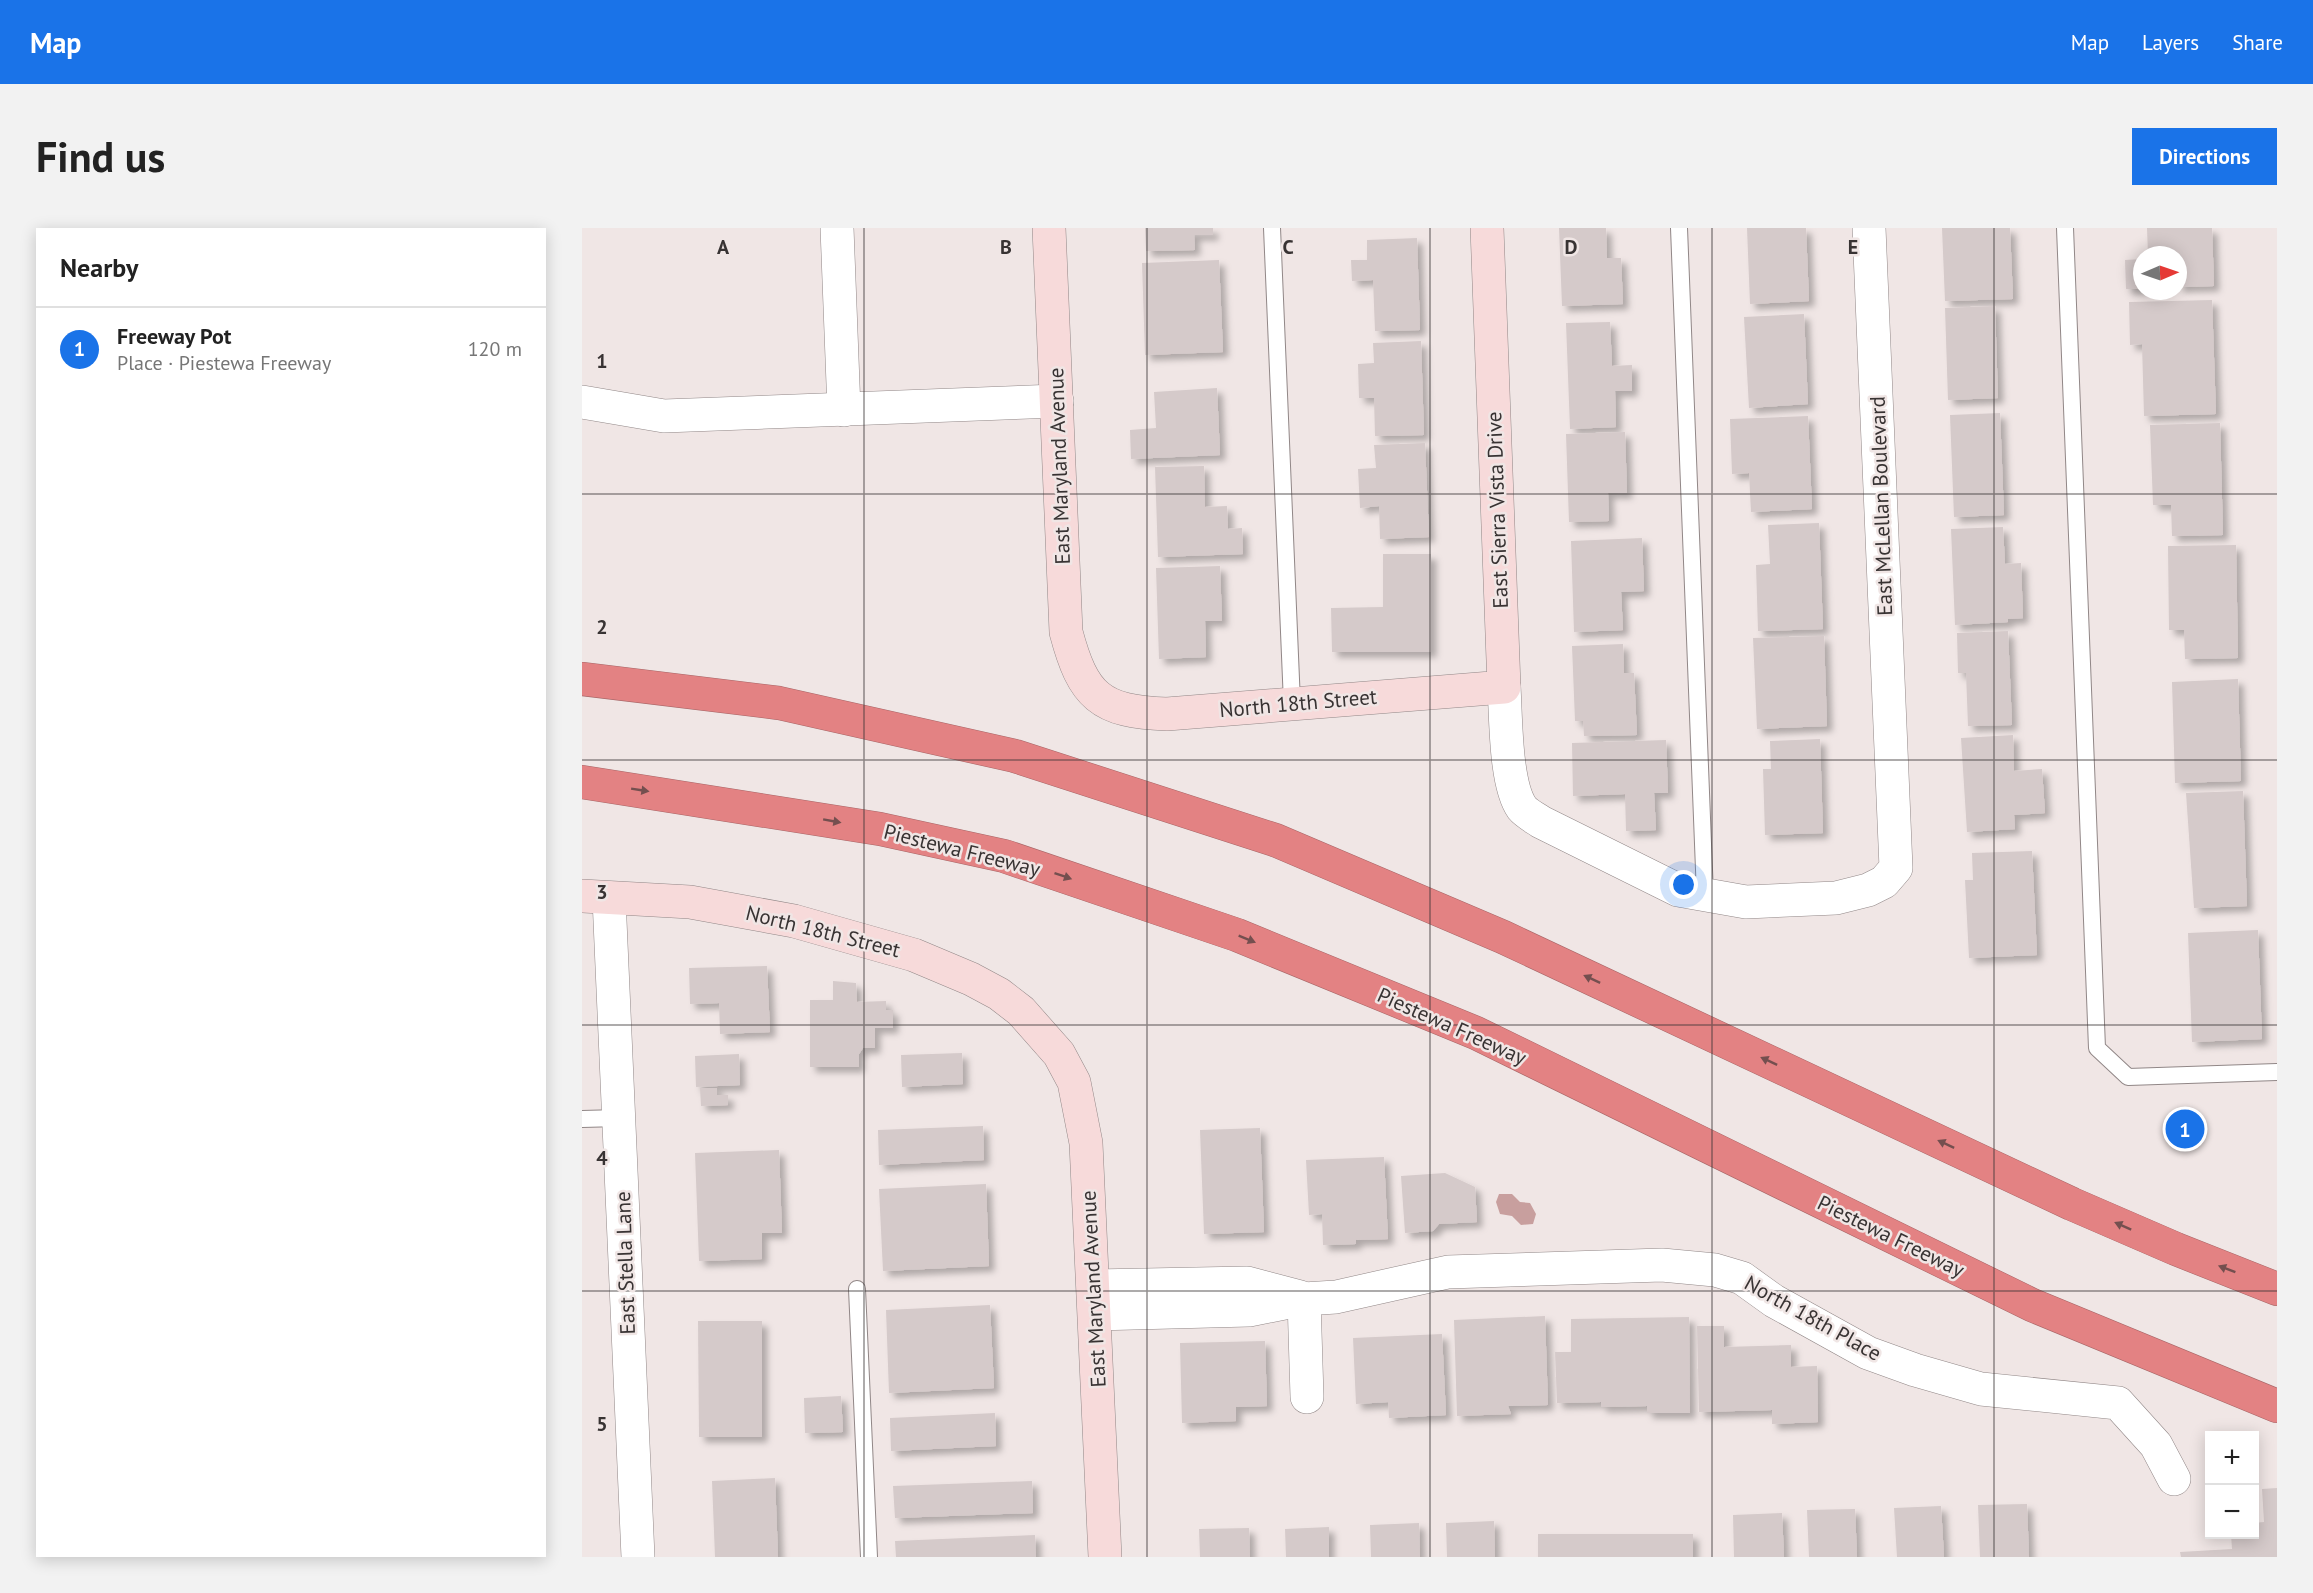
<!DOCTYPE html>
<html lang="en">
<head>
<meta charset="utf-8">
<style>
	:root { --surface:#fff; --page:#f2f2f2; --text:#222; --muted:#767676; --line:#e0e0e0; --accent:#1a73e8 }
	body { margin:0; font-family:"PT Sans",sans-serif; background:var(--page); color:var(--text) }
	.controls { position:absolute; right:18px; bottom:18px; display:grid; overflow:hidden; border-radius:0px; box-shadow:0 3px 15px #0003 }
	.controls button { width:54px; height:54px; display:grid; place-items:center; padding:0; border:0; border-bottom:2px solid var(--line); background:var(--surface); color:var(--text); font:30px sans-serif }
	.compass { position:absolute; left:1551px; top:18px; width:54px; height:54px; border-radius:50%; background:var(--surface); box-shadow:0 3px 15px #0003; rotate:88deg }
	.you { position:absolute; left:1102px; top:657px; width:21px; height:21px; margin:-15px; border:4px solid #fff; border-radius:50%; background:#1a73e8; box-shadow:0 0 0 9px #1a73e833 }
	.badge { display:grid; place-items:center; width:39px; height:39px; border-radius:50%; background:var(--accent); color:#fff; font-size:20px; font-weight:700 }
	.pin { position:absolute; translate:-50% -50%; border:3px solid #fff; box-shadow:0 2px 6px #0006 }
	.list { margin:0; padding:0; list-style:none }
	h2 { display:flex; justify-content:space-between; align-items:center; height:78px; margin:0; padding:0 24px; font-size:26px }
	h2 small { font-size:20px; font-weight:400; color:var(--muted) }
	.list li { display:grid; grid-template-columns:39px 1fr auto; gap:18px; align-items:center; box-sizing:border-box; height:84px; padding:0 24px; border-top:2px solid var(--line) }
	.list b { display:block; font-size:22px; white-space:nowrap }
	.list p { margin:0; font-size:20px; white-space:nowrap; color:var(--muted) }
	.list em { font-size:20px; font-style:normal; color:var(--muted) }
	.map { position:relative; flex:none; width:1695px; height:1329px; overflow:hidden; border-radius:0px }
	header { display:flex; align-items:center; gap:36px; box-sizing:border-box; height:84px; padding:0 30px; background:var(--accent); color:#fff }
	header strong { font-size:28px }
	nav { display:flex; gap:33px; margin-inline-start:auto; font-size:21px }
	.intro { display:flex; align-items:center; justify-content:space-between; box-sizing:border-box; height:144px; padding:0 36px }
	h1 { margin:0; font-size:42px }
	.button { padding:15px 27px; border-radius:0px; background:var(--accent); color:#fff; font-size:21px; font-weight:700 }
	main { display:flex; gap:36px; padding:0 36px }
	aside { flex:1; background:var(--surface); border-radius:0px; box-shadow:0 3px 15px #0003 }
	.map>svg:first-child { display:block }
	.water { fill:#c89f9e }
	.building { fill:#d5caca; filter:url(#shadow) }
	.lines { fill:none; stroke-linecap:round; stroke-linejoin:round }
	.lane-casing { stroke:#918787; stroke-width:18 }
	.street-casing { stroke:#918787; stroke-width:34 }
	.secondary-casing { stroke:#918787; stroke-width:34 }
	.highway-casing { stroke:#a76667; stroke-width:34 }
	.lane { stroke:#fff; stroke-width:16 }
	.street { stroke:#fff; stroke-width:33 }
	.secondary { stroke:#f7dada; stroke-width:33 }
	.highway { stroke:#e38283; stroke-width:33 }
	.oneway { fill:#744f4f }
	.grid { fill:none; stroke:#383333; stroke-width:1.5; stroke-opacity:0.55 }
	.labels { text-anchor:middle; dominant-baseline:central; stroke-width:5; stroke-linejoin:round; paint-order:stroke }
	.street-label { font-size:21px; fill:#383333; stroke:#f0e6e5 }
	.grid-label { font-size:20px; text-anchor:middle; font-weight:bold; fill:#383333; stroke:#f0e6e5; stroke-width:5; stroke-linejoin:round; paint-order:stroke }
</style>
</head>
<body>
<header>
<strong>Map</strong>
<nav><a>Map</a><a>Layers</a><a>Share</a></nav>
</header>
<div class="intro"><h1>Find us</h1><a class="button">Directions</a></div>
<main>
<aside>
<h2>Nearby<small></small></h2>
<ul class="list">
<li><span class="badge">1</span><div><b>Freeway Pot</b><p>Place · Piestewa Freeway</p></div><em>120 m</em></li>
</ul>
</aside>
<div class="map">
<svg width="1695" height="1329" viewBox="0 0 1695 1329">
	<defs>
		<filter id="shadow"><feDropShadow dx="5.5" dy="5.5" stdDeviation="3" flood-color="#0004"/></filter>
	</defs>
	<rect width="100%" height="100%" fill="#f0e6e5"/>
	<path class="water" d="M 917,966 L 930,966 L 938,974 L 948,975 L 954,986 L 951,996 L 939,997 L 930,988 L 918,986 L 914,974 Z"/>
	<g class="building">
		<path d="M 563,0 L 631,0 L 631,7 L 612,7 L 613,22 L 564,23 Z"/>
		<path d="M 977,0 L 1024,0 L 1025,30 L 1039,30 L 1041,76 L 980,78 Z"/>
		<path d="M 1165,0 L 1224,0 L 1227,73 L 1168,76 Z"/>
		<path d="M 1360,0 L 1428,0 L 1431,71 L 1363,73 Z"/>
		<path d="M 1565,0 L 1630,0 L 1632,58 L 1596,59 L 1596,27 L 1566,27 Z"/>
		<path d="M 835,10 L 838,102 L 793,103 L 791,52 L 770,53 L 769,32 L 785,32 L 785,12 Z"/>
		<path d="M 1560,31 L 1560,61 L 1544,61 L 1543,32 Z"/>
		<path d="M 637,32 L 641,124 L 563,127 L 560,35 Z"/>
		<path d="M 1630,72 L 1634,186 L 1562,188 L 1560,116 L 1548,117 L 1547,74 Z"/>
		<path d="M 1413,78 L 1416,170 L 1366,172 L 1363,80 Z"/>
		<path d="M 1222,86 L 1226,176 L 1167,180 L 1162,89 Z"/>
		<path d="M 1028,94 L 1030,138 L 1050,137 L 1050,163 L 1033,163 L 1034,199 L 988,201 L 984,95 Z"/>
		<path d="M 839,113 L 842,207 L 793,208 L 792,170 L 777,170 L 776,136 L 792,135 L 791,115 Z"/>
		<path d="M 635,160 L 638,227 L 549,231 L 548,202 L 574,200 L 572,164 Z"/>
		<path d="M 1418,185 L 1422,287 L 1372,289 L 1368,187 Z"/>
		<path d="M 1226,188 L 1230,281 L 1169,284 L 1167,245 L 1150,246 L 1148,191 Z"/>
		<path d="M 1638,195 L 1641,307 L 1590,308 L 1589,277 L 1571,277 L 1568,197 Z"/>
		<path d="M 1043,204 L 1045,265 L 1026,265 L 1027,293 L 987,294 L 984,206 Z"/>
		<path d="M 843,215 L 847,309 L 798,311 L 797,278 L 778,280 L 776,241 L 794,240 L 792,217 Z"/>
		<path d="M 622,238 L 623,279 L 645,278 L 646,301 L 660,300 L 661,326 L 576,329 L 573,239 Z"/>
		<path d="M 1237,295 L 1241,401 L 1176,403 L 1174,337 L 1188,336 L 1186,297 Z"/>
		<path d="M 1421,299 L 1423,336 L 1439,335 L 1441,390 L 1426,391 L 1426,394 L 1373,397 L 1369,301 Z"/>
		<path d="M 1060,310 L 1062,363 L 1039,364 L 1041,402 L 992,404 L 989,313 Z"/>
		<path d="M 1654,317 L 1656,430 L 1603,431 L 1602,402 L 1587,402 L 1586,318 Z"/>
		<path d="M 801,326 L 849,326 L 849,424 L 750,424 L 749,380 L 801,379 Z"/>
		<path d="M 638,338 L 640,393 L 623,393 L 624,429 L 577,431 L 574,340 Z"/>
		<path d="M 1426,403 L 1430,497 L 1386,498 L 1384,445 L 1376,445 L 1375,405 Z"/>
		<path d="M 1242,408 L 1245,498 L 1175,501 L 1171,410 Z"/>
		<path d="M 1041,416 L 1042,445 L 1052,445 L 1055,507 L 1002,508 L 1001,493 L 993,493 L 990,418 Z"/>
		<path d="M 1656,451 L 1659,553 L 1593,555 L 1590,454 Z"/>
		<path d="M 1431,507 L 1432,543 L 1460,541 L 1463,585 L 1432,587 L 1433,601 L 1385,604 L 1379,510 Z"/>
		<path d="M 1238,511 L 1241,605 L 1183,607 L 1181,541 L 1189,541 L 1188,513 Z"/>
		<path d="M 1084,512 L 1086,565 L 1072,565 L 1074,602 L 1044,603 L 1043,566 L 991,568 L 990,515 Z"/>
		<path d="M 1661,563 L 1665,678 L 1612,680 L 1604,565 Z"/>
		<path d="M 1450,623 L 1455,727 L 1387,730 L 1383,652 L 1391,652 L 1390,625 Z"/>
		<path d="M 1676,702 L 1680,811 L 1610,814 L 1606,705 Z"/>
		<path d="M 185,738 L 188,804 L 138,806 L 137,775 L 108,776 L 107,740 Z"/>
		<path d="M 251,753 L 274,755 L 275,774 L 304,773 L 304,782 L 311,782 L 311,800 L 293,800 L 293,820 L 281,820 L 277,826 L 277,839 L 228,839 L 228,772 L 251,772 Z"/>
		<path d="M 380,825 L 381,856 L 320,859 L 319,827 Z"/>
		<path d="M 157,826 L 158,857 L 114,859 L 113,828 Z"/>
		<path d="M 118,860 L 135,860 L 135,867 L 146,867 L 146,877 L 119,878 Z"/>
		<path d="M 401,898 L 402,932 L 297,937 L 296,902 Z"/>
		<path d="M 678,900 L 682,1004 L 622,1006 L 618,902 Z"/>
		<path d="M 197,922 L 200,1005 L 180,1005 L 180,1031 L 117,1033 L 113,925 Z"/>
		<path d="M 802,929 L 806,1011 L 774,1012 L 774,1016 L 741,1017 L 740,986 L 727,987 L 724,932 Z"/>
		<path d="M 863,945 L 893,959 L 895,994 L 857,996 L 851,1003 L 823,1005 L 819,948 Z"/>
		<path d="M 404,956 L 407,1038 L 301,1043 L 297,961 Z"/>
		<path d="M 408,1077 L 412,1160 L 307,1165 L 304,1082 Z"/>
		<path d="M 963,1088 L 966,1177 L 926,1178 L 929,1186 L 875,1188 L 872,1092 Z"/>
		<path d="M 1107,1089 L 1108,1185 L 1065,1185 L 1065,1178 L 1019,1179 L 1019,1174 L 975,1175 L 973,1124 L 989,1124 L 989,1091 Z"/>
		<path d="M 116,1093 L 180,1093 L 180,1209 L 117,1209 Z"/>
		<path d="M 1115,1098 L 1142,1098 L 1142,1119 L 1209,1117 L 1209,1139 L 1235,1138 L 1236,1194 L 1190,1196 L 1190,1182 L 1117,1184 Z"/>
		<path d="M 860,1106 L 864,1187 L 807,1190 L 806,1174 L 774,1176 L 771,1110 Z"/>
		<path d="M 683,1113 L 685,1178 L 654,1179 L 654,1193 L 600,1195 L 598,1115 Z"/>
		<path d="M 259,1168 L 261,1204 L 223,1205 L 222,1170 Z"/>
		<path d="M 413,1185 L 414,1218 L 309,1223 L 308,1190 Z"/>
		<path d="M 193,1250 L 196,1329 L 133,1329 L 130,1253 Z"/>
		<path d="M 450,1253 L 451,1285 L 313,1290 L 311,1258 Z"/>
		<path d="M 1695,1260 L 1695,1329 L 1599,1329 L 1598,1324 L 1650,1321 L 1649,1306 L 1672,1306 L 1672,1295 L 1682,1294 L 1680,1261 Z"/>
		<path d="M 1445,1276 L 1447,1329 L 1398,1329 L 1396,1277 Z"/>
		<path d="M 1359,1278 L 1362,1329 L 1315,1329 L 1312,1280 Z"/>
		<path d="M 1273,1281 L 1275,1329 L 1227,1329 L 1225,1282 Z"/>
		<path d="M 1200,1285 L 1202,1329 L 1152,1329 L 1151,1287 Z"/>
		<path d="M 912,1293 L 913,1329 L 865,1329 L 864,1295 Z"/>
		<path d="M 837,1295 L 838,1329 L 789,1329 L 788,1297 Z"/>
		<path d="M 747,1299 L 747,1329 L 704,1329 L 703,1301 Z"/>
		<path d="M 667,1300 L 668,1329 L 618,1329 L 617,1301 Z"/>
		<rect x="956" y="1306" width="155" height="23"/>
		<path d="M 453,1307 L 454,1329 L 314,1329 L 313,1313 Z"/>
	</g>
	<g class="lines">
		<g class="lane-casing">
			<g id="lane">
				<path d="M 690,0 L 710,475"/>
				<path d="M 1097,0 L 1123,667"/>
				<path d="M 1483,0 L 1515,820 L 1546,849 L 1695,844"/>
				<path d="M 0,891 L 37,890"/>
				<path d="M 275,1061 L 287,1329"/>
			</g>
		</g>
		<g class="street-casing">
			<g id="street">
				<path d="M 255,0 L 262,182"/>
				<path d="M 0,174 L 82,188 L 475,173"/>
				<path d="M 922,459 C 924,489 923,556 940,580 C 944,585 953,590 959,594 L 1096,662 L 1164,674 L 1254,670 L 1286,662 L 1302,654 L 1314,640 L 1287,0"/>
				<path d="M 27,670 L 56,1329"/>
				<path d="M 512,1058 L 665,1055 L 718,1069"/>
				<path d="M 722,1071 L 725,1169"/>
				<path d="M 513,1086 L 667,1082 L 722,1071 L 754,1069 L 866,1044 L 1080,1037 L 1133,1042 L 1160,1050 L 1192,1073 L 1286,1125 L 1333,1142 L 1399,1161 L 1536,1175 L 1574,1217 L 1592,1251"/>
			</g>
		</g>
		<g class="secondary-casing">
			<g id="secondary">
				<path d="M 467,0 L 484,404 C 501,468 518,484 585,486 L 922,459 L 905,0"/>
				<path d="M 0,668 L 108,674 L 212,693 L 332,727 L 389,751 L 417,766 L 439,783 L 477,826 L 492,854 L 504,915 L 523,1329"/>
			</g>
		</g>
		<g class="highway-casing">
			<g id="highway">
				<path d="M 0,451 L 197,475 L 433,528 L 693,612 L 921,709 L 1490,976 L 1594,1021 L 1695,1061"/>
				<path d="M 0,554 L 298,601 L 422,628 L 655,707 L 894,805 L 1450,1077 L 1695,1178"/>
			</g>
		</g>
		<use href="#lane" class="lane"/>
		<use href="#street" class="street"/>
		<use href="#secondary" class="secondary"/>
		<use href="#highway" class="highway"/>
	</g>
	<defs><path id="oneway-solid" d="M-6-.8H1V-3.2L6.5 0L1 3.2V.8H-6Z" transform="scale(1.5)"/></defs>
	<g class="oneway">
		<use href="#oneway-solid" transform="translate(58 562) rotate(9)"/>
		<use href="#oneway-solid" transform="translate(250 593) rotate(10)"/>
		<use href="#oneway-solid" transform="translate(481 648) rotate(19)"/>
		<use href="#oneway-solid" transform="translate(665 711) rotate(22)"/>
		<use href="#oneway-solid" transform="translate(1010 751) rotate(-155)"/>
		<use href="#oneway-solid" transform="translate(1187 833) rotate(-155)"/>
		<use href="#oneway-solid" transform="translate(1364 916) rotate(-155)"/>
		<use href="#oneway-solid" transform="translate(1541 998) rotate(-156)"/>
		<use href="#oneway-solid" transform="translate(1645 1041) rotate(-159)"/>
	</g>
	<path class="grid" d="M 282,0 L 282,1329M 565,0 L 565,1329M 848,0 L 848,1329M 1130,0 L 1130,1329M 1412,0 L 1412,1329M 0,266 L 1695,266M 0,532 L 1695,532M 0,797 L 1695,797M 0,1063 L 1695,1063"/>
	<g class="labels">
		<g class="street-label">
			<text transform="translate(477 238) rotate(-92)">East Maryland Avenue</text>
			<text transform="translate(1299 278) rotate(-92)">East McLellan Boulevard</text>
			<text transform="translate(915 282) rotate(-92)">East Sierra Vista Drive</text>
			<text transform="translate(716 475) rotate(-5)">North 18th Street</text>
			<text transform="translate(380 622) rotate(14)">Piestewa Freeway</text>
			<text transform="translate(241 703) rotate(14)">North 18th Street</text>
			<text transform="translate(870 798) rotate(24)">Piestewa Freeway</text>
			<text transform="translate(1309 1008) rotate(26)">Piestewa Freeway</text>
			<text transform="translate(43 1035) rotate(-92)">East Stella Lane</text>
			<text transform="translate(511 1061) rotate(-93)">East Maryland Avenue</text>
			<text transform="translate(1231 1090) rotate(29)">North 18th Place</text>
		</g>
	</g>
	<g class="grid-label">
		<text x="141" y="26">A</text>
		<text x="424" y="26">B</text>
		<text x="706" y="26">C</text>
		<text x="989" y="26">D</text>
		<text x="1271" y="26">E</text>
		<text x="20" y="140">1</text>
		<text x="20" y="406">2</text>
		<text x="20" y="671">3</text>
		<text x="20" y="937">4</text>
		<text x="20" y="1203">5</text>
	</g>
</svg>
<div class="controls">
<button>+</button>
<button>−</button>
</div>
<svg class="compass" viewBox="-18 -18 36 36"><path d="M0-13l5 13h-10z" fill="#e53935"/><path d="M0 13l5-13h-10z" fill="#767676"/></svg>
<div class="you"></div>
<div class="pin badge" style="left:1603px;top:901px">1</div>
</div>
</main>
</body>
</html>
